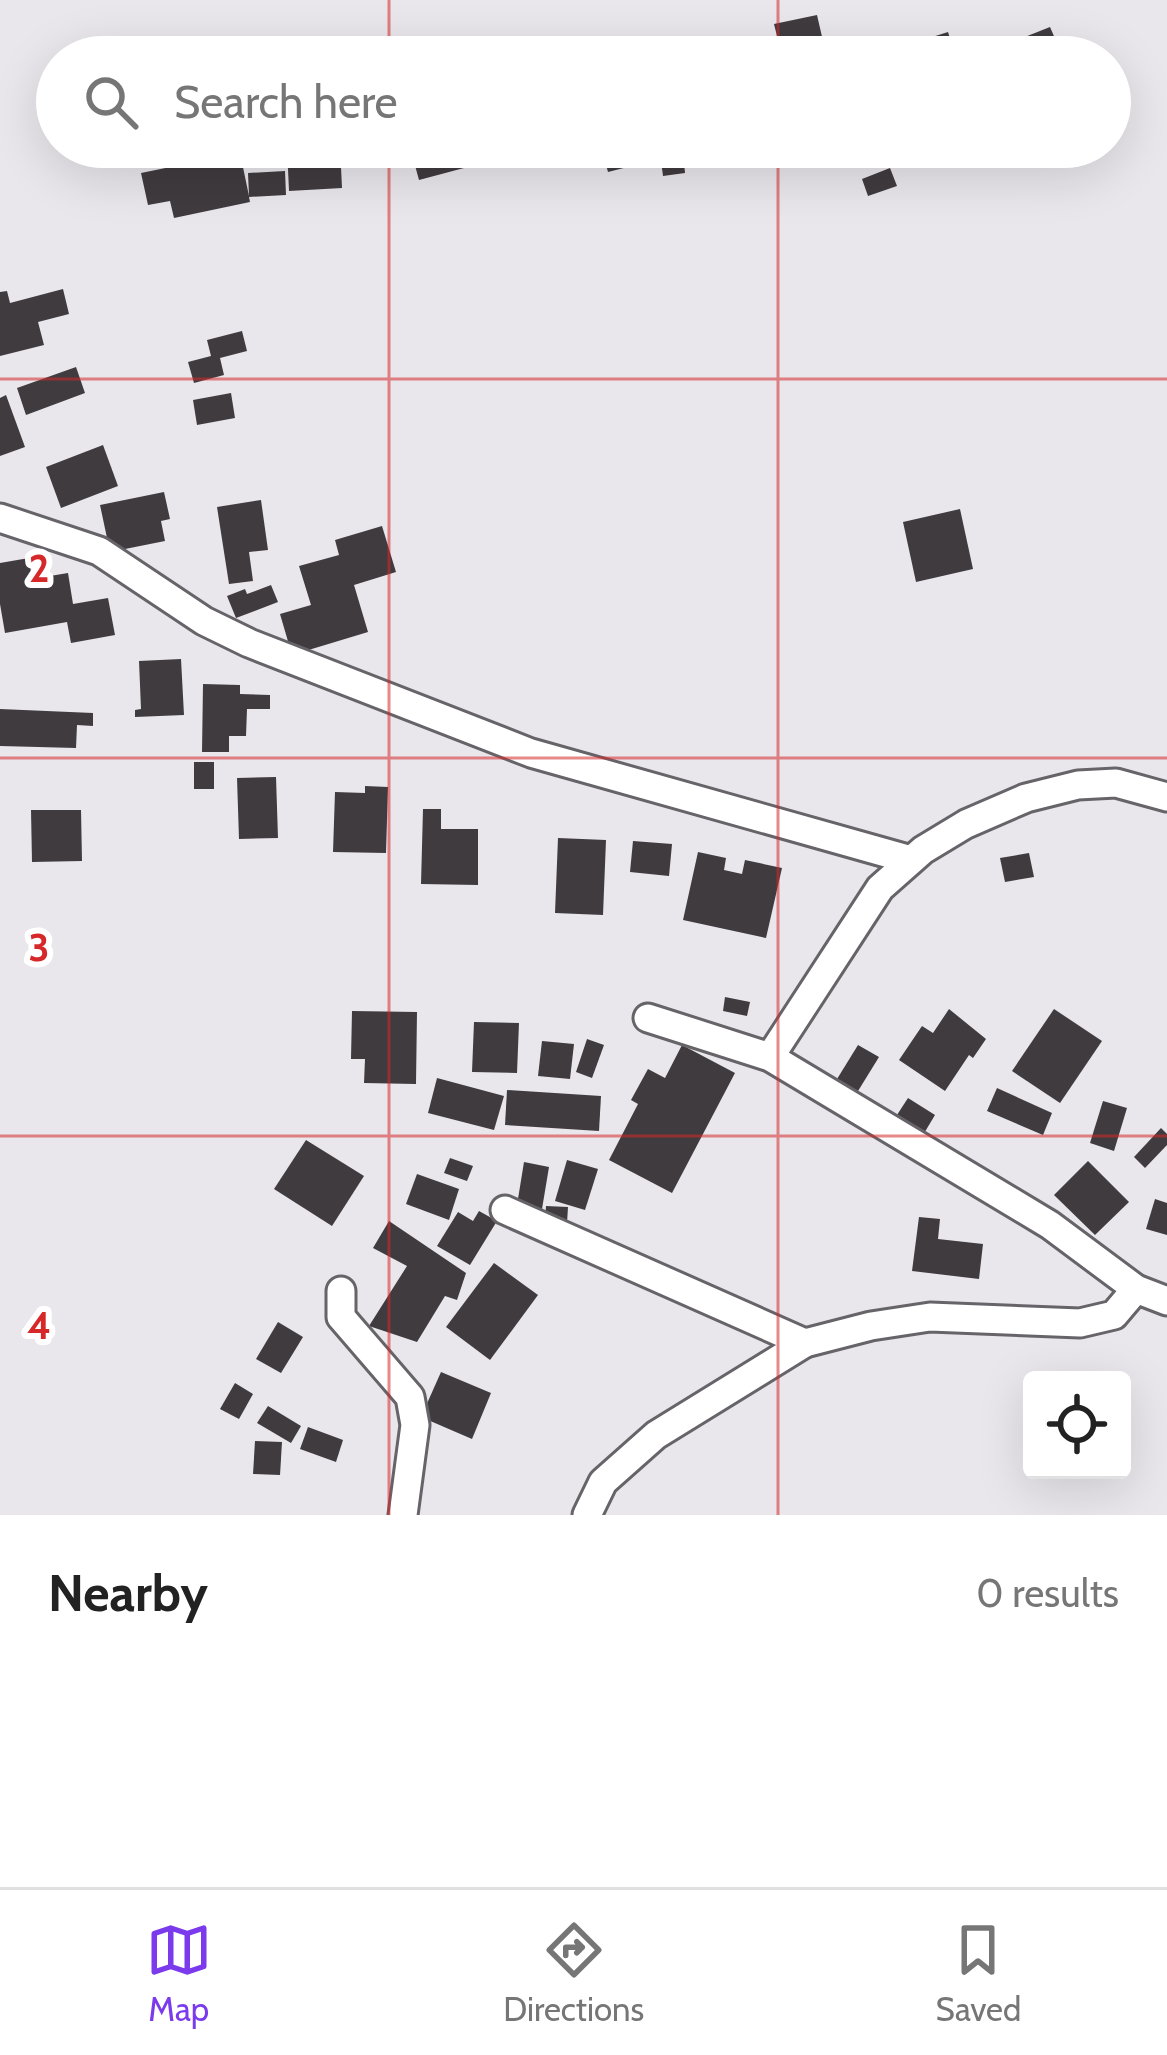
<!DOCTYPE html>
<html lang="en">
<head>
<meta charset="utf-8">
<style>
	:root { --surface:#fff; --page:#f6f6f6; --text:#222; --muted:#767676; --line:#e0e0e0; --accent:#7c3aed }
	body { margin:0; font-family:Cabin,sans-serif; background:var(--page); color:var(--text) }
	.controls { position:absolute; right:36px; bottom:36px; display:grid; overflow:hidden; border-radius:12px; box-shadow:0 12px 48px #0002 }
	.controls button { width:108px; height:108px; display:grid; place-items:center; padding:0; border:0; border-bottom:3px solid var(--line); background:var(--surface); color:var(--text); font:60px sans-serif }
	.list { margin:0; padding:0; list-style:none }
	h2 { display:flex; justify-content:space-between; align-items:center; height:156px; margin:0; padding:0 48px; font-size:51px }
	h2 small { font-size:39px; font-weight:400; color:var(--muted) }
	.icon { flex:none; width:66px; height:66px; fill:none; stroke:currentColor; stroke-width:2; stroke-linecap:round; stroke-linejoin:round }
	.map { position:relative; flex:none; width:1167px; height:1515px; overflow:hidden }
	.search { position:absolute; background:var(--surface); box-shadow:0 12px 48px #0002; left:36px; right:36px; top:36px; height:132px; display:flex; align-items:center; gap:30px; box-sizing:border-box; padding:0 42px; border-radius:66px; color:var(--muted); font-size:45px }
	.sheet { height:372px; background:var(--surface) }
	nav { display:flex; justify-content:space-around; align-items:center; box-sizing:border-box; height:168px; border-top:3px solid var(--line); background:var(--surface); font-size:33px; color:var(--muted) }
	nav a { display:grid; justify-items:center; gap:6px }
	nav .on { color:var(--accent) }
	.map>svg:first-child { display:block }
	.building { fill:#403b3f }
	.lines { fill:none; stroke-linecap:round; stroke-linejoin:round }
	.street-casing { stroke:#666369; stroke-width:33 }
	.street { stroke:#fff; stroke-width:27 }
	.grid { fill:none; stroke:#d62828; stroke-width:3; stroke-opacity:0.55 }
	.grid-label { font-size:39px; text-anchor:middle; font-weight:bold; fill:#d62828; stroke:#fff; stroke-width:12; stroke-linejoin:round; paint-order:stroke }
</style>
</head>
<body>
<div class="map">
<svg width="1167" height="1515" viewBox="0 0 1167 1515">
	<rect width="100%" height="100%" fill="#e9e6ec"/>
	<g class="building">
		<path d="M 817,15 L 826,54 L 813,57 L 810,45 L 781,52 L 774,24 Z"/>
		<path d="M 1050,27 L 1063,57 L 1000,57 L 997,48 Z"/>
		<path d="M 948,32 L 956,57 L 872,57 L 872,56 Z"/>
		<path d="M 268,37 L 270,57 L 224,57 L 222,43 Z"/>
		<path d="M 228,147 L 267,147 L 240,153 L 249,196 L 248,173 L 285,171 L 286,195 L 249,197 L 250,202 L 174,218 L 170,201 L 148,205 L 141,173 L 229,155 Z"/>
		<path d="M 287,147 L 340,147 L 342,188 L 289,191 Z"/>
		<path d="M 410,147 L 458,147 L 464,168 L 419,180 Z"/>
		<path d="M 464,147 L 496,147 L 497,158 L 465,161 Z"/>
		<path d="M 601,147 L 656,147 L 659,159 L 608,172 Z"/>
		<path d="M 792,147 L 838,147 L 799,163 Z"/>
		<path d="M 917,147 L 948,147 L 949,158 L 919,162 Z"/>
		<path d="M 683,150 L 685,173 L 663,176 L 660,153 Z"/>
		<path d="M 890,168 L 897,186 L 868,196 L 862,179 Z"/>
		<path d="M 63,289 L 69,314 L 38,322 L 44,345 L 0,356 L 0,292 L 7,291 L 10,303 Z"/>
		<path d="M 242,331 L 247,351 L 220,358 L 224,375 L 194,383 L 188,362 L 211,356 L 207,340 Z"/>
		<path d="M 76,367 L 85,393 L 26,415 L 17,388 Z"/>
		<path d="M 231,393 L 235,418 L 197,425 L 193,400 Z"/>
		<path d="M 6,395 L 25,447 L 0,456 L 0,398 Z"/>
		<path d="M 103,445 L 118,486 L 61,508 L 46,467 Z"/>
		<path d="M 164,492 L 170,519 L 161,521 L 165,541 L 110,552 L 100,505 Z"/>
		<path d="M 261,500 L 268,550 L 249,552 L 253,581 L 229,584 L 217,507 Z"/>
		<path d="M 960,509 L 973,569 L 916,582 L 903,522 Z"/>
		<path d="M 382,526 L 396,572 L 354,585 L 368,632 L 292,655 L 280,614 L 311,605 L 299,566 L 339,555 L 335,540 Z"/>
		<path d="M 29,558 L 32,579 L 68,573 L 73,604 L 108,598 L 115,635 L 71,643 L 67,622 L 5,633 L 0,604 L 0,563 Z"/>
		<path d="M 271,585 L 278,602 L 236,618 L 227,596 L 245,589 L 247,594 Z"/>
		<path d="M 181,659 L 184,715 L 135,717 L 135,710 L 141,709 L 139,661 Z"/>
		<path d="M 203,684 L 240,685 L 240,694 L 270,695 L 270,709 L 247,709 L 246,736 L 229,736 L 229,752 L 202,752 Z"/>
		<path d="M 0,709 L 93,713 L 93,726 L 77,725 L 76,748 L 0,746 Z"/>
		<rect x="194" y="762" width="20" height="27"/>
		<path d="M 276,777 L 278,838 L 239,839 L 237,778 Z"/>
		<path d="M 365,786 L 388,787 L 386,853 L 333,852 L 335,792 L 365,793 Z"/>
		<path d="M 423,809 L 441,809 L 441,829 L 478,829 L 478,885 L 421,884 Z"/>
		<path d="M 31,810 L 81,810 L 82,861 L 32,862 Z"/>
		<path d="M 558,838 L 606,840 L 603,915 L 555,913 Z"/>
		<path d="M 633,841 L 672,844 L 669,876 L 630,872 Z"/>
		<path d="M 698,852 L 726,858 L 724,870 L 742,874 L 745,860 L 782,868 L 766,938 L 683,920 Z"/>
		<path d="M 1029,853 L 1034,877 L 1005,882 L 1000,858 Z"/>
		<path d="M 725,997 L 750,1002 L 747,1016 L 723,1011 Z"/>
		<path d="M 949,1009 L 986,1039 L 973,1058 L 969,1055 L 945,1091 L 899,1060 L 922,1026 L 933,1033 Z"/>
		<path d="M 1054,1009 L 1102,1041 L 1060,1103 L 1012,1071 Z"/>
		<path d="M 352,1011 L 417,1012 L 416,1084 L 364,1083 L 365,1059 L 351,1059 Z"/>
		<path d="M 474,1022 L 519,1023 L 517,1073 L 472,1072 Z"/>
		<path d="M 587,1039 L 604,1045 L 592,1078 L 576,1072 Z"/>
		<path d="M 542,1041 L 574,1044 L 570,1079 L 538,1076 Z"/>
		<path d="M 682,1045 L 735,1073 L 672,1193 L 609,1160 L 638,1104 L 631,1100 L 648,1069 L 665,1078 Z"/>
		<path d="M 858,1045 L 879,1057 L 850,1104 L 829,1092 Z"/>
		<path d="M 437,1078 L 504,1096 L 494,1130 L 428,1113 Z"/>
		<path d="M 997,1088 L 1052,1113 L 1043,1135 L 987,1111 Z"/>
		<path d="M 507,1090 L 601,1096 L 599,1131 L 505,1125 Z"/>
		<path d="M 908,1098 L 935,1115 L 923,1135 L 895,1118 Z"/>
		<path d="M 1103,1101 L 1127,1108 L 1114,1151 L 1090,1143 Z"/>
		<path d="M 1161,1128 L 1167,1134 L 1167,1145 L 1145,1168 L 1134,1157 Z"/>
		<path d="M 306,1140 L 364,1176 L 332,1226 L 274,1189 Z"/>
		<path d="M 450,1158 L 473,1166 L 467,1181 L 444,1173 Z"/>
		<path d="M 567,1160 L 598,1169 L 585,1210 L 555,1201 Z"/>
		<path d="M 1088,1161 L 1129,1202 L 1095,1235 L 1054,1195 Z"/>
		<path d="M 524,1162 L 549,1167 L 542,1209 L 517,1205 Z"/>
		<path d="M 417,1174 L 459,1189 L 449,1220 L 406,1204 Z"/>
		<path d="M 1155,1199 L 1167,1203 L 1167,1235 L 1146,1229 Z"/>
		<path d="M 546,1206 L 568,1207 L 567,1223 L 545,1222 Z"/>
		<path d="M 479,1211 L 497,1221 L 470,1265 L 437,1246 L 458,1212 L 473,1221 Z"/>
		<path d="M 919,1217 L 940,1219 L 938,1239 L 983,1244 L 979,1279 L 912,1271 Z"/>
		<path d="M 389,1221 L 466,1273 L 457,1300 L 445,1296 L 417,1342 L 369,1326 L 407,1266 L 373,1248 Z"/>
		<path d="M 494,1263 L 538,1295 L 490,1360 L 446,1327 Z"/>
		<path d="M 278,1322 L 303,1337 L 281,1373 L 256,1359 Z"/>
		<path d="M 441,1372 L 491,1393 L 472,1439 L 421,1417 Z"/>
		<path d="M 235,1383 L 253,1394 L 239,1419 L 220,1409 Z"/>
		<path d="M 268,1406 L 301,1426 L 291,1443 L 257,1423 Z"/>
		<path d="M 308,1427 L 343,1440 L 336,1462 L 300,1449 Z"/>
		<path d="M 255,1441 L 282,1442 L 280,1475 L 253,1474 Z"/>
	</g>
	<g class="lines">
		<g class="street-casing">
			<g id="street">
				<path d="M 0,518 L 99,551 L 204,621 L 249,643 L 531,753 L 911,860"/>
				<path d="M 648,1018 L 770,1057 L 1050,1225 L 1136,1289 L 1167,1301"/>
				<path d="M 770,1057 L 880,888 L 923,850 L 966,824 L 1026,798 L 1078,785 L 1116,783 L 1167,797"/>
				<path d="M 505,1210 L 805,1343 L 871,1326 L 930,1317 L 1080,1323 L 1114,1315 L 1136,1289"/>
				<path d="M 341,1291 L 341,1317 L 410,1397 L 415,1425 L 403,1515"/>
				<path d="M 587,1515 L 603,1482 L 656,1435 L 805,1343"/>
			</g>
		</g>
		<use href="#street" class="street"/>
	</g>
	<path class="grid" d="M 389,0 L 389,57M 778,0 L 778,57M 389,147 L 389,1515M 778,147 L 778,1515M 0,379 L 1167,379M 0,758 L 1167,758M 0,1136 L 1167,1136"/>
	<g class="grid-label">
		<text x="39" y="582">2</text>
		<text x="39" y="961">3</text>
		<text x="39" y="1339">4</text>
	</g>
</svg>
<div class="controls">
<button><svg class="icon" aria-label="locate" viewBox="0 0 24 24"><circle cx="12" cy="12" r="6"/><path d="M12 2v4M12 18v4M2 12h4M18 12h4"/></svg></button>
</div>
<div class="search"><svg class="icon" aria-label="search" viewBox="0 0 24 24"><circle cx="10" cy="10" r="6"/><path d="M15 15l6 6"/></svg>Search here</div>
</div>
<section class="sheet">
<h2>Nearby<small>0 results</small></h2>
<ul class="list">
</ul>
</section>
<nav>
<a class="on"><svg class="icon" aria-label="map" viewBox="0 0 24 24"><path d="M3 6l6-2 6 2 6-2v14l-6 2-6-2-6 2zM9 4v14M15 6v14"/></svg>Map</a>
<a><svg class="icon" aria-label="directions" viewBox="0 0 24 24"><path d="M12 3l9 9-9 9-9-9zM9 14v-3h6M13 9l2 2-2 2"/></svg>Directions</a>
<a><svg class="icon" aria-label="saved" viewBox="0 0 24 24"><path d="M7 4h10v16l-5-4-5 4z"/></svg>Saved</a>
</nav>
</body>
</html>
